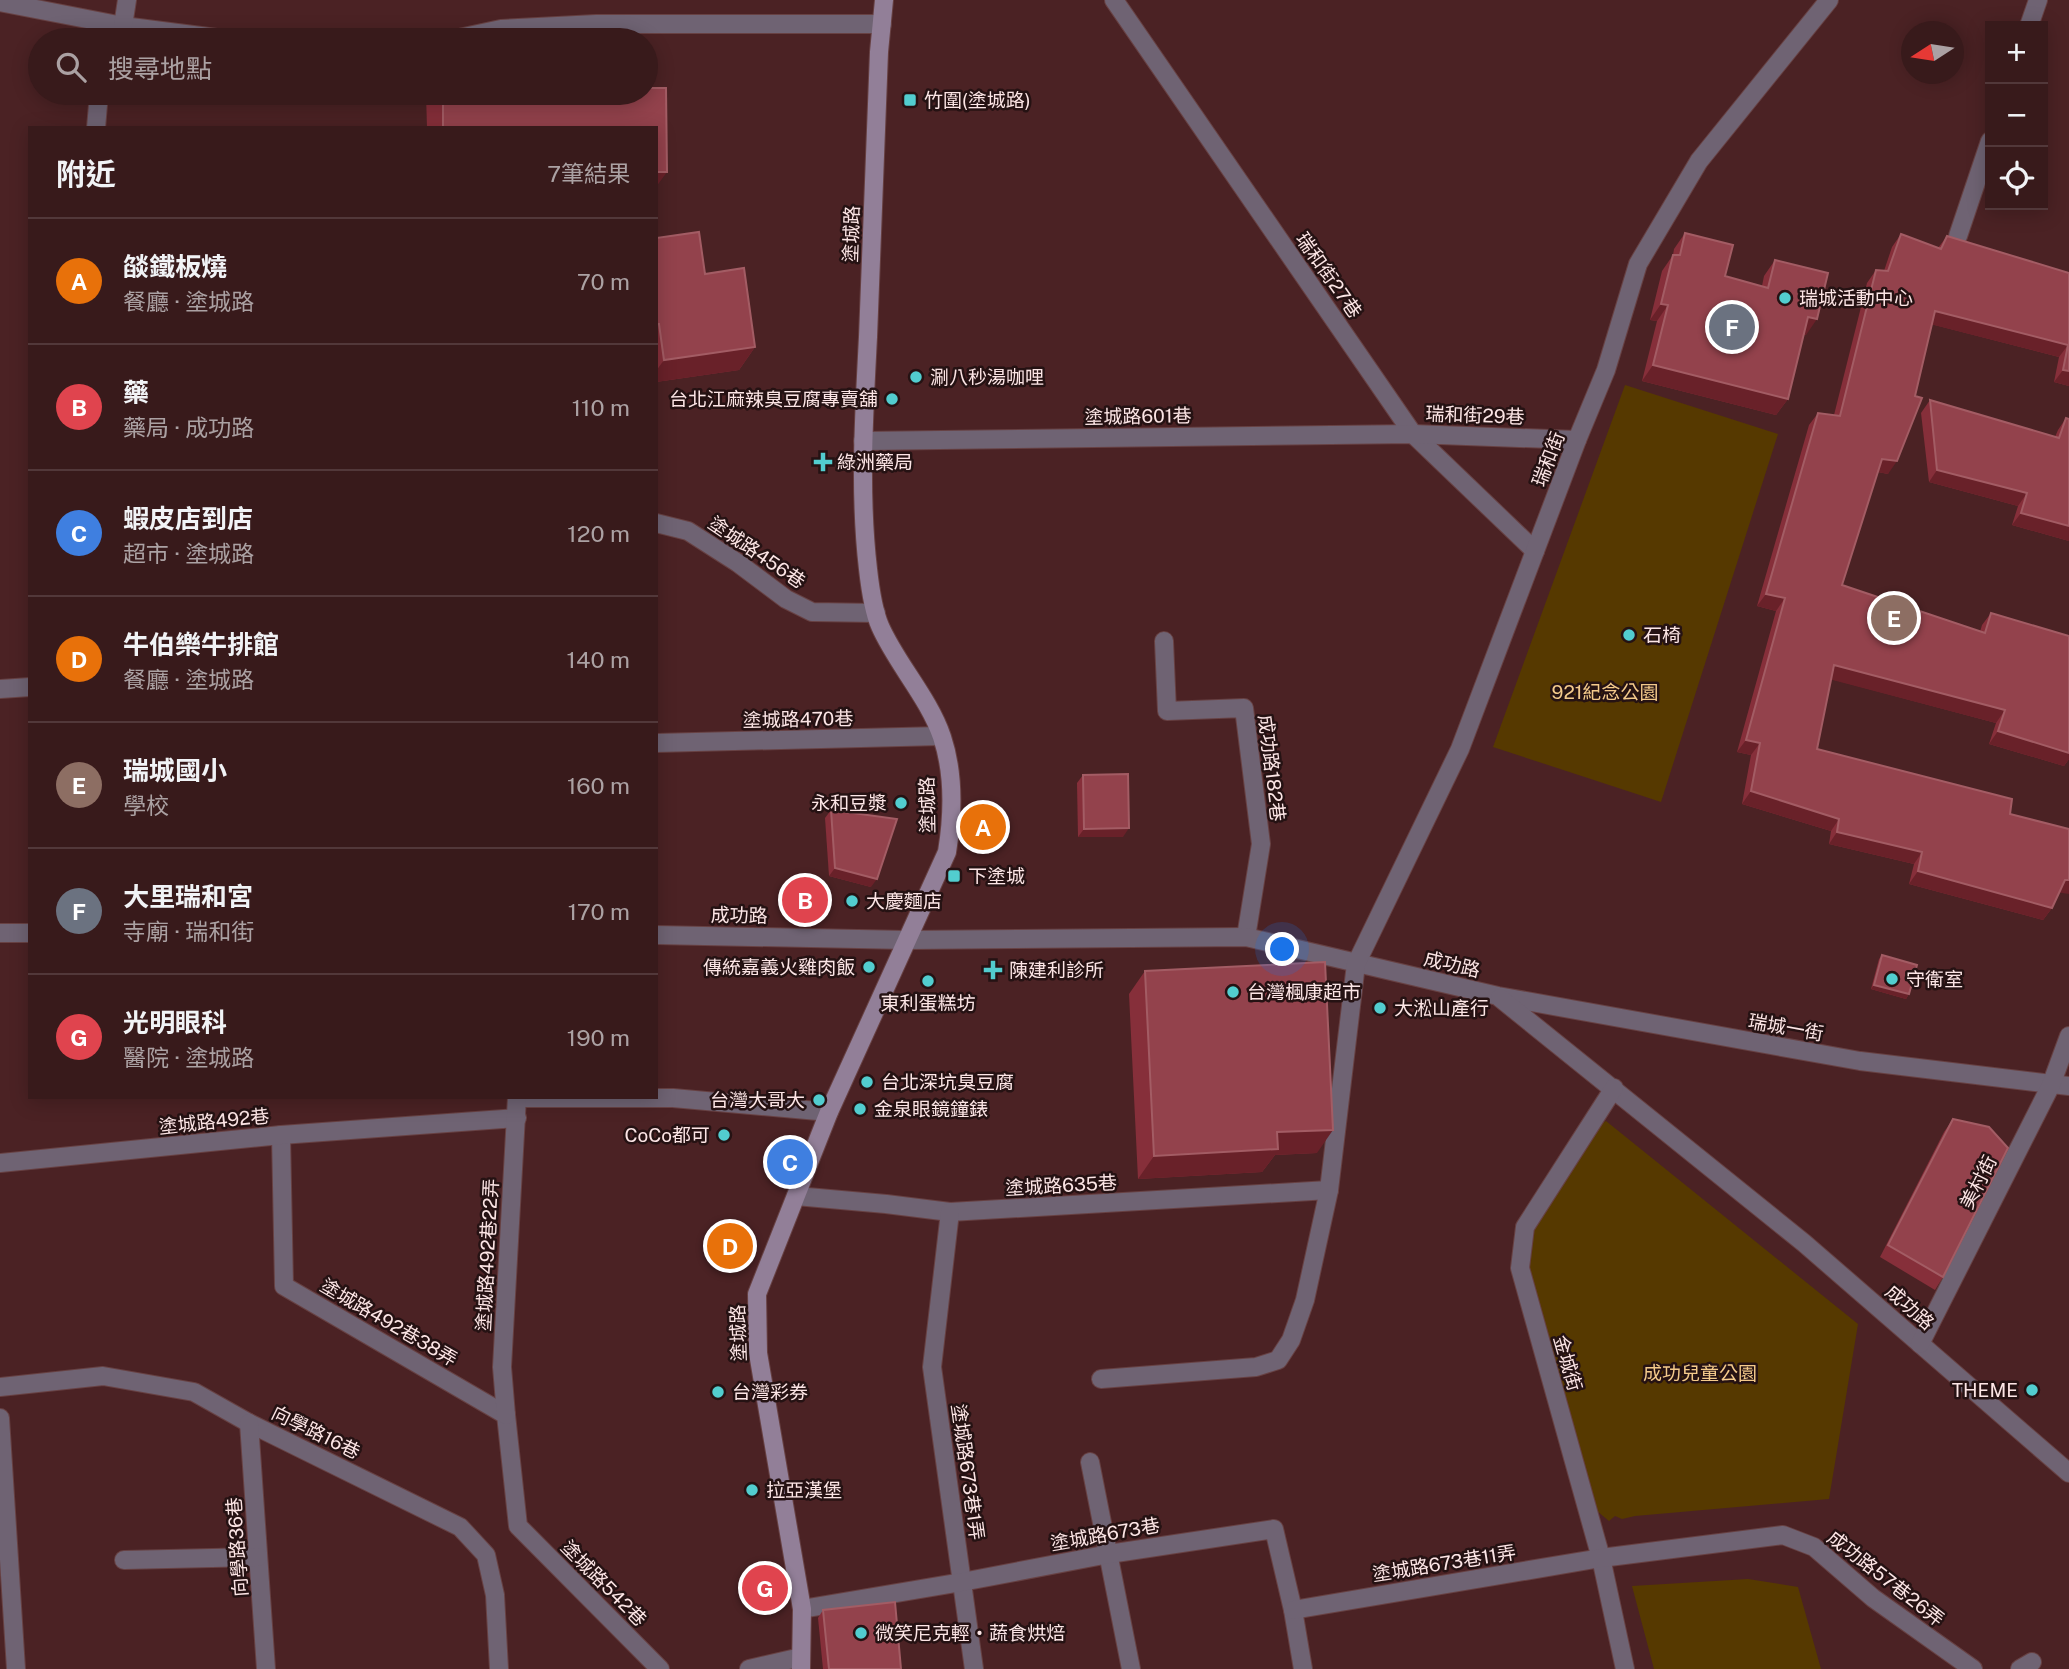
<!DOCTYPE html>
<html lang="zh-TW">
<head>
<meta charset="utf-8">
<style>
	:root { --surface:#381a1b; --page:#432728; --text:#f1f3f6; --muted:#aba1a3; --line:#52383a; --accent:#d93025 }
	body { margin:0; font-family:"Public Sans","Noto Sans TC",sans-serif; background:var(--page); color:var(--text) }
	.controls { position:absolute; right:21px; top:21px; display:grid; overflow:hidden; border-radius:0px; box-shadow:0 4px 18px #0003 }
	.controls button { width:63px; height:63px; display:grid; place-items:center; padding:0; border:0; border-bottom:2px solid var(--line); background:var(--surface); color:var(--text); font:35px sans-serif }
	.compass { position:absolute; left:1901px; top:21px; width:63px; height:63px; border-radius:50%; background:var(--surface); box-shadow:0 4px 18px #0003; rotate:258deg }
	.you { position:absolute; left:1283px; top:950px; width:24px; height:24px; margin:-18px; border:5px solid #fff; border-radius:50%; background:#1a73e8; box-shadow:0 0 0 10px #1a73e833 }
	.badge { display:grid; place-items:center; width:46px; height:46px; border-radius:50%; background:var(--accent); color:#fff; font-size:23px; font-weight:700 }
	.pin { position:absolute; translate:-50% -50%; border:4px solid #fff; box-shadow:0 2px 7px #0006 }
	.list { margin:0; padding:0; list-style:none }
	h2 { display:flex; justify-content:space-between; align-items:center; height:91px; margin:0; padding:0 28px; font-size:30px }
	h2 small { font-size:23px; font-weight:400; color:var(--muted) }
	.list li { display:grid; grid-template-columns:46px 1fr auto; gap:21px; align-items:center; box-sizing:border-box; height:126px; padding:0 28px; border-top:2px solid var(--line) }
	.list b { display:block; font-size:26px; white-space:nowrap }
	.list p { margin:0; font-size:23px; white-space:nowrap; color:var(--muted) }
	.list em { font-size:23px; font-style:normal; color:var(--muted) }
	.icon { flex:none; width:38px; height:38px; fill:none; stroke:currentColor; stroke-width:2; stroke-linecap:round; stroke-linejoin:round }
	.map { position:relative; flex:none; width:2069px; height:1669px; overflow:hidden }
	.search { position:absolute; background:var(--surface); box-shadow:0 4px 18px #0003; left:28px; top:28px; width:630px; height:77px; display:flex; align-items:center; gap:18px; box-sizing:border-box; padding:0 24px; border-radius:38px; color:var(--muted); font-size:26px }
	.panel { position:absolute; background:var(--surface); box-shadow:0 4px 18px #0003; left:28px; top:126px; width:630px; height:973px; border-radius:0px }
	.map>svg:first-child { display:block }
	.green { fill:#563900 }
	.lines { fill:none; stroke-linecap:round; stroke-linejoin:round }
	.street-casing { stroke:#674143; stroke-width:20 }
	.secondary-casing { stroke:#674143; stroke-width:20 }
	.street { stroke:#6f6373; stroke-width:18 }
	.secondary { stroke:#927f98; stroke-width:18 }
	.wall { fill:#862f3a }
	.shaded-wall { fill:#692129 }
	.building { fill:#93424c; stroke:#a35c64; stroke-width:2 }
	.poi-dot { fill:#52cdcf; stroke:#251213; stroke-width:2.5 }
	.labels { text-anchor:middle; dominant-baseline:central; stroke-width:5; stroke-linejoin:round; paint-order:stroke }
	.poi-label { font-size:19px; fill:#fce5e5; stroke:#251213; text-anchor:start }
	.street-label { font-size:19px; fill:#fce5e5; stroke:#251213 }
	.park-label { font-size:19px; fill:#f4ca8b; stroke:#251213 }
</style>
</head>
<body>
<div class="map">
<svg width="2069" height="1669" viewBox="0 0 2069 1669">
	<rect width="100%" height="100%" fill="#4b2224"/>
	<g class="green">
		<path d="M 1625,385 L 1778,434 L 1661,802 L 1493,747 Z"/>
		<path d="M 1606,1121 L 1858,1324 L 1829,1499 L 1635,1516 L 1622,1519 L 1615,1516 L 1609,1521 L 1585,1501 L 1523,1242 L 1598,1126 Z"/>
		<path d="M 1748,1579 L 1798,1587 L 1821,1669 L 1654,1669 L 1632,1586 Z"/>
	</g>
	<g class="lines">
		<g class="street-casing">
			<g id="street">
				<path d="M 1114,0 L 1413,434 L 1535,551"/>
				<path d="M 0,2 L 123,26 L 232,40"/>
				<path d="M 123,26 L 127,0"/>
				<path d="M 2029,26 L 2038,0"/>
				<path d="M 450,40 L 501,29 L 596,24 L 882,24"/>
				<path d="M 96,128 L 99,93"/>
				<path d="M 1958,236 L 1990,141"/>
				<path d="M 863,441 L 1413,434 L 1577,440"/>
				<path d="M 656,523 L 688,531 L 738,563 L 786,599 L 812,612 L 876,613"/>
				<path d="M 1164,641 L 1167,711 L 1244,708 L 1261,844 L 1246,937"/>
				<path d="M 0,689 L 30,687"/>
				<path d="M 656,743 L 941,736"/>
				<path d="M 0,933 L 30,933"/>
				<path d="M 656,935 L 906,940 L 1246,937 L 1498,996 L 1860,1061 L 2069,1086"/>
				<path d="M 1500,998 L 1804,1243 L 2069,1473"/>
				<path d="M 1614,1088 L 1525,1227 L 1520,1268 L 1601,1558 L 1625,1669"/>
				<path d="M 517,1098 L 673,1098 L 829,1112"/>
				<path d="M 281,1135 L 284,1286 L 506,1415 L 518,1526 L 660,1669"/>
				<path d="M 0,1163 L 281,1135 L 517,1118"/>
				<path d="M 796,1196 L 886,1204 L 950,1212 L 1329,1190"/>
				<path d="M 950,1212 L 932,1367 L 974,1669"/>
				<path d="M 1920,1344 L 2051,1085 L 2069,1036"/>
				<path d="M 1101,1379 L 1256,1367 L 1278,1360 L 1291,1340 L 1305,1300 L 1329,1190 L 1356,964 L 1460,749 L 1577,440 L 1606,370 L 1638,264 L 1699,161 L 1829,0"/>
				<path d="M 0,1387 L 103,1376 L 194,1392 L 249,1423 L 460,1527 L 486,1555 L 495,1595 L 499,1669"/>
				<path d="M 506,1415 L 502,1367 L 517,1097"/>
				<path d="M 0,1418 L 16,1669"/>
				<path d="M 249,1423 L 266,1669"/>
				<path d="M 1090,1462 L 1131,1669"/>
				<path d="M 124,1560 L 258,1557"/>
				<path d="M 802,1609 L 962,1582 L 1109,1554 L 1274,1529 L 1293,1610 L 1303,1669"/>
				<path d="M 1293,1610 L 1601,1558 L 1783,1535 L 1814,1547 L 1873,1598 L 1973,1669"/>
				<path d="M 749,1669 L 801,1657"/>
				<path d="M 2020,1669 L 2032,1662"/>
			</g>
		</g>
		<g class="secondary-casing">
			<path id="secondary" d="M 801,1669 L 802,1609 L 758,1353 L 757,1294 L 829,1112 L 947,852 C 953,815 954,773 942,737 C 929,698 896,663 880,626 C 873,610 870,587 868,569 C 859,492 864,414 868,337 C 872,242 875,147 879,52 L 884,0"/>
		</g>
		<use href="#street" class="street"/>
		<use href="#secondary" class="secondary"/>
	</g>
	<g class="wall">
		<path d="M 426,93 L 646,93 L 656,128 L 427,128 Z"/>
		<path d="M 1685,233 L 1725,276 L 1762,286 L 1764,276 L 1775,260 L 1806,335 L 1804,335 L 1788,399 L 1776,415 L 1642,381 L 1657,321 L 1650,320 L 1662,271 L 1673,255 L 1674,249 Z"/>
		<path d="M 1901,234 L 1938,248 L 1947,236 L 2069,273 L 2069,386 L 2054,382 L 2059,357 L 1931,324 L 1888,474 L 1878,472 L 1842,585 L 1980,632 L 1982,625 L 1991,613 L 2069,636 L 2069,759 L 2064,766 L 1989,744 L 1996,723 L 1831,679 L 1817,749 L 2010,814 L 2059,892 L 2052,908 L 2043,920 L 1909,884 L 1914,864 L 1829,844 L 1831,831 L 1742,804 L 1751,755 L 1737,752 L 1776,611 L 1757,606 L 1809,425 L 1818,413 L 1834,415 L 1867,283 L 1876,270 L 1884,271 L 1892,247 Z"/>
		<path d="M 656,238 L 705,274 L 755,347 L 739,370 L 656,382 Z"/>
		<path d="M 1930,400 L 2055,437 L 2058,430 L 2066,418 L 2069,541 L 2012,525 L 2018,506 L 1929,482 L 1921,413 Z"/>
		<path d="M 1083,775 L 1123,837 L 1078,837 L 1077,783 Z"/>
		<path d="M 831,810 L 871,887 L 829,876 L 825,818 Z"/>
		<path d="M 1882,955 L 1909,994 L 1906,999 L 1871,989 L 1879,959 Z"/>
		<path d="M 1145,971 L 1317,1153 L 1275,1155 L 1262,1172 L 1138,1179 L 1129,994 Z"/>
		<path d="M 1953,1119 L 1943,1277 L 1935,1290 L 1880,1257 L 1944,1132 Z"/>
		<path d="M 823,1610 L 901,1669 L 823,1669 L 818,1618 Z"/>
	</g>
	<g class="shaded-wall">
		<path d="M 656,172 L 667,172 L 656,187 Z"/>
		<path d="M 1661,304 L 1668,305 L 1657,321 L 1650,320 Z"/>
		<path d="M 1935,311 L 2068,345 L 2059,357 L 1926,323 Z"/>
		<path d="M 1808,317 L 1817,319 L 1806,335 L 1797,333 Z"/>
		<path d="M 755,347 L 739,370 L 656,382 L 656,371 L 664,360 Z"/>
		<path d="M 1653,365 L 1788,399 L 1776,415 L 1642,381 Z"/>
		<path d="M 2063,370 L 2069,371 L 2069,386 L 2054,382 Z"/>
		<path d="M 1882,459 L 1897,461 L 1888,474 L 1873,471 Z"/>
		<path d="M 1937,470 L 2027,493 L 2018,506 L 1929,482 Z"/>
		<path d="M 2021,513 L 2069,526 L 2069,541 L 2012,525 Z"/>
		<path d="M 1766,594 L 1785,598 L 1776,611 L 1757,606 Z"/>
		<path d="M 1834,665 L 2005,710 L 1996,723 L 1825,678 Z"/>
		<path d="M 1998,731 L 2069,753 L 2069,759 L 2064,766 L 1989,744 Z"/>
		<path d="M 1746,740 L 1760,743 L 1751,755 L 1737,752 Z"/>
		<path d="M 1751,791 L 1839,819 L 1831,831 L 1742,804 Z"/>
		<path d="M 1129,828 L 1123,837 L 1078,837 L 1084,829 Z"/>
		<path d="M 1837,832 L 1922,852 L 1914,864 L 1829,844 Z"/>
		<path d="M 835,868 L 877,879 L 871,887 L 829,876 Z"/>
		<path d="M 1918,871 L 2052,908 L 2043,920 L 1909,884 Z"/>
		<path d="M 2065,880 L 2069,880 L 2069,894 L 2056,892 Z"/>
		<path d="M 1874,985 L 1909,994 L 1906,999 L 1871,989 Z"/>
		<path d="M 1333,1130 L 1317,1153 L 1275,1155 L 1262,1172 L 1138,1179 L 1154,1156 L 1277,1132 Z"/>
	</g>
	<g class="building">
		<path d="M 646,88 L 666,88 L 667,172 L 656,172 L 656,128 L 443,128 L 443,93 L 646,93 Z"/>
		<path d="M 699,232 L 705,274 L 744,268 L 755,347 L 664,360 L 659,324 L 656,324 L 656,238 Z"/>
		<path d="M 1685,233 L 1733,245 L 1725,276 L 1768,288 L 1775,260 L 1828,273 L 1817,319 L 1808,317 L 1788,399 L 1653,365 L 1668,305 L 1661,304 L 1673,255 L 1680,255 Z"/>
		<path d="M 1901,234 L 1941,249 L 1947,236 L 2069,273 L 2069,371 L 2063,370 L 2068,345 L 1935,311 L 1915,396 L 1922,398 L 1897,461 L 1882,459 L 1842,585 L 1985,633 L 1991,613 L 2069,636 L 2069,753 L 1998,731 L 2005,710 L 1834,665 L 1817,749 L 2012,799 L 2010,814 L 2069,829 L 2069,880 L 2065,880 L 2052,908 L 1918,871 L 1922,852 L 1837,832 L 1839,819 L 1751,791 L 1760,743 L 1746,740 L 1785,598 L 1766,594 L 1818,413 L 1840,416 L 1876,270 L 1888,271 Z"/>
		<path d="M 1930,400 L 2059,438 L 2066,418 L 2069,419 L 2069,526 L 2021,513 L 2027,493 L 1937,470 Z"/>
		<path d="M 1128,774 L 1129,828 L 1084,829 L 1083,775 Z"/>
		<path d="M 831,810 L 897,819 L 877,879 L 835,868 Z"/>
		<path d="M 1882,955 L 1917,965 L 1909,994 L 1874,985 Z"/>
		<path d="M 1325,962 L 1333,1130 L 1277,1132 L 1278,1149 L 1154,1156 L 1145,971 Z"/>
		<path d="M 1953,1119 L 1989,1127 L 2008,1148 L 1943,1277 L 1888,1245 Z"/>
		<path d="M 895,1602 L 901,1669 L 829,1669 L 823,1610 Z"/>
	</g>
	<g class="poi-dot">
		<rect x="903" y="93" width="14" height="14" rx="3.5"/>
		<circle cx="1785" cy="298" r="7"/>
		<circle cx="916" cy="377" r="7"/>
		<circle cx="892" cy="399" r="7"/>
		<path d="M819.5 451.5h7v7h7v7h-7v7h-7v-7h-7v-7h7z"/>
		<circle cx="1629" cy="635" r="7"/>
		<circle cx="901" cy="803" r="7"/>
		<rect x="947" y="869" width="14" height="14" rx="3.5"/>
		<circle cx="852" cy="901" r="7"/>
		<circle cx="869" cy="967" r="7"/>
		<path d="M989.5 959.5h7v7h7v7h-7v7h-7v-7h-7v-7h7z"/>
		<circle cx="1892" cy="979" r="7"/>
		<circle cx="928" cy="981" r="7"/>
		<circle cx="1233" cy="992" r="7"/>
		<circle cx="1380" cy="1008" r="7"/>
		<circle cx="867" cy="1082" r="7"/>
		<circle cx="819" cy="1100" r="7"/>
		<circle cx="860" cy="1109" r="7"/>
		<circle cx="724" cy="1135" r="7"/>
		<circle cx="2032" cy="1390" r="7"/>
		<circle cx="718" cy="1392" r="7"/>
		<circle cx="752" cy="1490" r="7"/>
		<circle cx="861" cy="1633" r="7"/>
	</g>
	<g class="labels">
		<g class="poi-label">
			<text x="924" y="100">竹圍(塗城路)</text>
			<text x="1799" y="298">瑞城活動中心</text>
			<text x="930" y="377">涮八秒湯咖哩</text>
			<text x="878" y="399" text-anchor="end">台北江麻辣臭豆腐專賣舖</text>
			<text x="837" y="462">綠洲藥局</text>
			<text x="1643" y="635">石椅</text>
			<text x="887" y="803" text-anchor="end">永和豆漿</text>
			<text x="968" y="876">下塗城</text>
			<text x="866" y="901">大慶麵店</text>
			<text x="855" y="967" text-anchor="end">傳統嘉義火雞肉飯</text>
			<text x="1009" y="970">陳建利診所</text>
			<text x="1906" y="979">守衛室</text>
			<text x="1247" y="992">台灣楓康超市</text>
			<text x="928" y="1003" text-anchor="middle">東利蛋糕坊</text>
			<text x="1394" y="1008">大淞山產行</text>
			<text x="881" y="1082">台北深坑臭豆腐</text>
			<text x="805" y="1100" text-anchor="end">台灣大哥大</text>
			<text x="874" y="1109">金泉眼鏡鐘錶</text>
			<text x="710" y="1135" text-anchor="end">CoCo都可</text>
			<text x="2018" y="1390" text-anchor="end">THEME</text>
			<text x="732" y="1392">台灣彩券</text>
			<text x="766" y="1490">拉亞漢堡</text>
			<text x="875" y="1633">微笑尼克輕‧蔬食烘焙</text>
		</g>
		<g class="street-label">
			<text transform="translate(851 234) rotate(-88)">塗城路</text>
			<text transform="translate(1329 275) rotate(55)">瑞和街27巷</text>
			<text transform="translate(1475 415) rotate(2)">瑞和街29巷</text>
			<text transform="translate(1138 416) rotate(-1)">塗城路601巷</text>
			<text transform="translate(1548 459) rotate(-69)">瑞和街</text>
			<text transform="translate(757 552) rotate(34)">塗城路456巷</text>
			<text transform="translate(798 719) rotate(-1)">塗城路470巷</text>
			<text transform="translate(1272 768) rotate(83)">成功路182巷</text>
			<text transform="translate(927 805) rotate(-91)">塗城路</text>
			<text transform="translate(739 915) rotate(1)">成功路</text>
			<text transform="translate(1452 964) rotate(13)">成功路</text>
			<text transform="translate(1786 1027) rotate(10)">瑞城一街</text>
			<text transform="translate(214 1121) rotate(-6)">塗城路492巷</text>
			<text transform="translate(1978 1182) rotate(-63)">美村街</text>
			<text transform="translate(1061 1185) rotate(-3)">塗城路635巷</text>
			<text transform="translate(487 1255) rotate(-87)">塗城路492巷22弄</text>
			<text transform="translate(1910 1307) rotate(41)">成功路</text>
			<text transform="translate(389 1322) rotate(30)">塗城路492巷38弄</text>
			<text transform="translate(738 1333) rotate(-92)">塗城路</text>
			<text transform="translate(1568 1363) rotate(74)">金城街</text>
			<text transform="translate(316 1432) rotate(26)">向學路16巷</text>
			<text transform="translate(968 1472) rotate(82)">塗城路673巷1弄</text>
			<text transform="translate(1105 1534) rotate(-10)">塗城路673巷</text>
			<text transform="translate(237 1547) rotate(-94)">向學路36巷</text>
			<text transform="translate(1444 1563) rotate(-9)">塗城路673巷11弄</text>
			<text transform="translate(1886 1578) rotate(38)">成功路57巷26弄</text>
			<text transform="translate(604 1583) rotate(45)">塗城路542巷</text>
		</g>
		<g class="park-label">
			<text x="1605" y="692">921紀念公園</text>
			<text x="1700" y="1373">成功兒童公園</text>
		</g>
	</g>
</svg>
<div class="controls">
<button>+</button>
<button>−</button>
<button><svg class="icon" aria-label="locate" viewBox="0 0 24 24"><circle cx="12" cy="12" r="6"/><path d="M12 2v4M12 18v4M2 12h4M18 12h4"/></svg></button>
</div>
<svg class="compass" viewBox="-18 -18 36 36"><path d="M0-13l5 13h-10z" fill="#e53935"/><path d="M0 13l5-13h-10z" fill="#aba1a3"/></svg>
<div class="you"></div>
<div class="pin badge" style="left:983px;top:827px;background:#e8710a">A</div>
<div class="pin badge" style="left:805px;top:900px;background:#e0444e">B</div>
<div class="pin badge" style="left:790px;top:1162px;background:#3f7fe0">C</div>
<div class="pin badge" style="left:730px;top:1246px;background:#e8710a">D</div>
<div class="pin badge" style="left:1894px;top:618px;background:#8d6e63">E</div>
<div class="pin badge" style="left:1732px;top:327px;background:#6b7280">F</div>
<div class="pin badge" style="left:765px;top:1588px;background:#e0444e">G</div>
<div class="search"><svg class="icon" aria-label="search" viewBox="0 0 24 24"><circle cx="10" cy="10" r="6"/><path d="M15 15l6 6"/></svg>搜尋地點</div>
<section class="panel">
<h2>附近<small>7筆結果</small></h2>
<ul class="list">
<li><span class="badge" style="background:#e8710a">A</span><div><b>燄鐵板燒</b><p>餐廳 · 塗城路</p></div><em>70 m</em></li>
<li><span class="badge" style="background:#e0444e">B</span><div><b>藥</b><p>藥局 · 成功路</p></div><em>110 m</em></li>
<li><span class="badge" style="background:#3f7fe0">C</span><div><b>蝦皮店到店</b><p>超市 · 塗城路</p></div><em>120 m</em></li>
<li><span class="badge" style="background:#e8710a">D</span><div><b>牛伯樂牛排館</b><p>餐廳 · 塗城路</p></div><em>140 m</em></li>
<li><span class="badge" style="background:#8d6e63">E</span><div><b>瑞城國小</b><p>學校</p></div><em>160 m</em></li>
<li><span class="badge" style="background:#6b7280">F</span><div><b>大里瑞和宮</b><p>寺廟 · 瑞和街</p></div><em>170 m</em></li>
<li><span class="badge" style="background:#e0444e">G</span><div><b>光明眼科</b><p>醫院 · 塗城路</p></div><em>190 m</em></li>
</ul>
</section>
</div>
</body>
</html>
